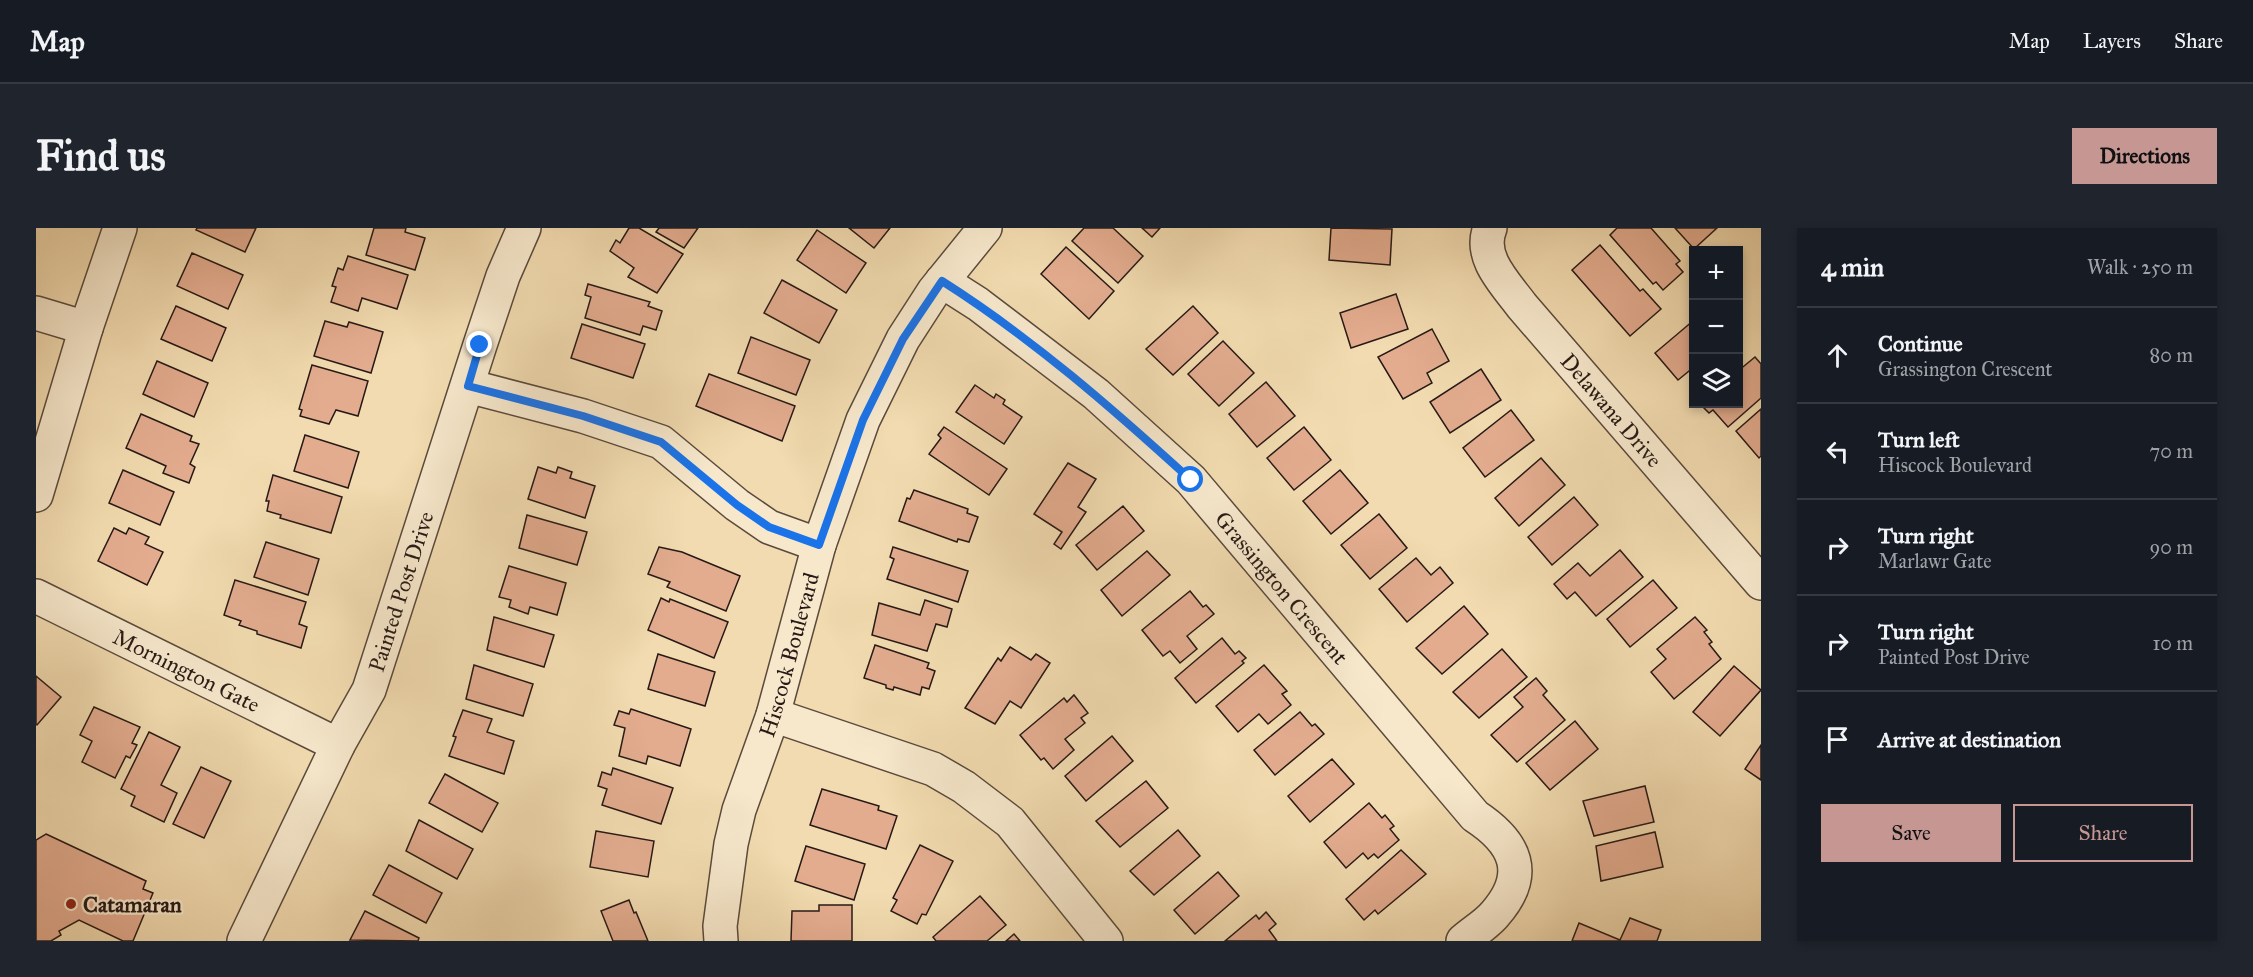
<!DOCTYPE html>
<html lang="en">
<head>
<meta charset="utf-8">
<style>
	:root { --surface:#171b24; --page:#20242c; --text:#f1f3f6; --muted:#9ea1a6; --line:#363941; --accent:#c59692 }
	body { margin:0; font-family:"IM FELL Great Primer",serif; background:var(--page); color:var(--text) }
	.controls { position:absolute; right:18px; top:18px; display:grid; overflow:hidden; border-radius:0px; box-shadow:0 3px 9px #0003 }
	.controls button { width:54px; height:54px; display:grid; place-items:center; padding:0; border:0; border-bottom:2px solid var(--line); background:var(--surface); color:var(--text); font:30px sans-serif }
	.stop { position:absolute; width:18px; height:18px; margin:-14px; border:4px solid #1a73e8; border-radius:50%; background:#fff }
	.stop.end { background:#1a73e8; border-color:#fff; box-shadow:0 2px 6px #0008 }
	.list { margin:0; padding:0; list-style:none }
	h2 { display:flex; justify-content:space-between; align-items:center; height:78px; margin:0; padding:0 24px; font-size:26px }
	h2 small { font-size:20px; font-weight:400; color:var(--muted) }
	.list li { display:grid; grid-template-columns:39px 1fr auto; gap:18px; align-items:center; box-sizing:border-box; height:96px; padding:0 24px; border-top:2px solid var(--line) }
	.list b { display:block; font-size:22px; white-space:nowrap }
	.list p { margin:0; font-size:20px; white-space:nowrap; color:var(--muted) }
	.list em { font-size:20px; font-style:normal; color:var(--muted) }
	.actions { display:flex; gap:12px; padding:18px 24px }
	.actions a { flex:1; padding:14px 0; border:2px solid var(--accent); border-radius:0px; text-align:center; font-size:21px; color:var(--accent) }
	.actions .main { background:var(--accent); color:#111 }
	.icon { flex:none; width:33px; height:33px; fill:none; stroke:currentColor; stroke-width:2; stroke-linecap:round; stroke-linejoin:round }
	.map { position:relative; flex:none; width:1725px; height:713px; overflow:hidden; border-radius:0px }
	header { display:flex; align-items:center; gap:36px; box-sizing:border-box; height:84px; padding:0 30px; background:var(--surface); border-bottom:2px solid var(--line) }
	header strong { font-size:28px }
	nav { display:flex; gap:33px; margin-inline-start:auto; font-size:21px }
	.intro { display:flex; align-items:center; justify-content:space-between; box-sizing:border-box; height:144px; padding:0 36px }
	h1 { margin:0; font-size:42px }
	.button { padding:15px 27px; border-radius:0px; background:var(--accent); color:#111; font-size:21px; font-weight:700 }
	main { display:flex; gap:36px; padding:0 36px }
	aside { flex:1; background:var(--surface); border-radius:0px; box-shadow:0 3px 9px #0003 }
	.map>svg:first-child { display:block }
	.building { fill:#e3ac8f; stroke:#271a16; stroke-width:1.5 }
	.lines { fill:none; stroke-linecap:round; stroke-linejoin:round }
	.minor-casing { stroke:#5a4a3c; stroke-width:36 }
	.minor { stroke:#f7e8cc; stroke-width:33 }
	.route { stroke:#1a73e8; stroke-width:8 }
	.poi-dot { fill:#8f2418; stroke:#f7e8cc; stroke-width:2 }
	.labels { text-anchor:middle; dominant-baseline:central; stroke-width:4.5; stroke-linejoin:round; paint-order:stroke }
	.street-label { font-size:22px; fill:#271a16; stroke:#f7e8cc }
	.poi-label { font-size:22px; font-weight:bold; fill:#271a16; stroke:#f7e8cc; text-anchor:start }
</style>
</head>
<body>
<header>
<strong>Map</strong>
<nav><a>Map</a><a>Layers</a><a>Share</a></nav>
</header>
<div class="intro"><h1>Find us</h1><a class="button">Directions</a></div>
<main>
<div class="map">
<svg width="1725" height="713" viewBox="0 0 1725 713">
	<rect width="100%" height="100%" fill="#f2dbb0"/>
	<filter id="stains"><feTurbulence type="fractalNoise" baseFrequency=".00333" numOctaves="4"/><feColorMatrix values="0 0 0 0 .2 0 0 0 0 .09 0 0 0 0 .02 0 0 0 .5 -.17"/></filter>
	<radialGradient id="worn" r=".72"><stop offset=".6" stop-color="#630" stop-opacity="0"/><stop offset="1" stop-color="#630" stop-opacity=".3"/></radialGradient>
	<g class="building">
		<path d="M 161,0 L 220,0 L 209,24 L 160,2 Z"/>
		<path d="M 338,0 L 370,0 L 369,4 L 389,10 L 379,42 L 330,27 Z"/>
		<path d="M 593,0 L 603,0 L 647,26 L 621,65 L 592,49 L 598,40 L 574,23 L 580,12 L 584,15 Z"/>
		<path d="M 623,0 L 662,0 L 648,20 L 620,4 Z"/>
		<path d="M 813,0 L 854,0 L 838,20 Z"/>
		<path d="M 1048,0 L 1077,0 L 1107,28 L 1082,55 L 1036,13 Z"/>
		<path d="M 1106,0 L 1124,0 L 1116,9 Z"/>
		<path d="M 1295,0 L 1356,1 L 1354,37 L 1293,32 Z"/>
		<path d="M 1581,0 L 1615,0 L 1644,33 L 1640,36 L 1647,44 L 1627,62 L 1620,54 L 1617,56 L 1574,7 Z"/>
		<path d="M 1639,0 L 1681,0 L 1658,21 Z"/>
		<path d="M 781,2 L 830,35 L 810,65 L 761,32 Z"/>
		<path d="M 1564,17 L 1604,63 L 1607,61 L 1625,81 L 1594,108 L 1536,42 Z"/>
		<path d="M 1030,19 L 1078,63 L 1053,91 L 1005,46 Z"/>
		<path d="M 156,25 L 207,47 L 192,81 L 141,58 Z"/>
		<path d="M 312,28 L 372,47 L 361,81 L 326,70 L 322,83 L 295,74 L 300,59 L 296,58 L 302,40 L 307,42 Z"/>
		<path d="M 746,52 L 801,82 L 783,115 L 728,85 Z"/>
		<path d="M 552,56 L 614,74 L 612,78 L 626,83 L 620,102 L 607,98 L 604,107 L 549,90 L 555,69 L 549,67 Z"/>
		<path d="M 1360,66 L 1372,101 L 1315,120 L 1304,85 Z"/>
		<path d="M 140,78 L 190,100 L 176,133 L 125,111 Z"/>
		<path d="M 1157,78 L 1182,105 L 1137,147 L 1110,121 Z"/>
		<path d="M 1658,92 L 1658,139 L 1642,152 L 1619,125 Z"/>
		<path d="M 289,93 L 311,99 L 313,94 L 347,104 L 335,145 L 278,128 Z"/>
		<path d="M 546,96 L 609,116 L 597,150 L 535,130 Z"/>
		<path d="M 1396,101 L 1413,133 L 1391,145 L 1396,155 L 1367,171 L 1342,129 Z"/>
		<path d="M 715,109 L 774,132 L 760,167 L 702,145 Z"/>
		<path d="M 1187,113 L 1218,145 L 1183,178 L 1152,146 Z"/>
		<path d="M 1719,129 L 1725,136 L 1725,170 L 1692,199 L 1677,182 L 1673,185 L 1664,176 L 1702,176 L 1702,143 Z"/>
		<path d="M 121,133 L 172,155 L 158,189 L 107,166 Z"/>
		<path d="M 276,137 L 332,153 L 322,188 L 300,182 L 293,196 L 264,188 L 266,182 L 263,181 Z"/>
		<path d="M 1445,141 L 1465,172 L 1414,205 L 1394,174 Z"/>
		<path d="M 673,146 L 759,178 L 746,213 L 660,178 Z"/>
		<path d="M 1230,154 L 1259,188 L 1221,219 L 1193,186 Z"/>
		<path d="M 939,157 L 958,170 L 960,166 L 969,172 L 967,176 L 986,189 L 968,216 L 920,184 Z"/>
		<path d="M 1725,181 L 1725,228 L 1723,230 L 1700,203 Z"/>
		<path d="M 1475,182 L 1498,212 L 1449,249 L 1427,220 Z"/>
		<path d="M 105,186 L 156,208 L 154,213 L 163,216 L 154,236 L 159,239 L 153,255 L 127,245 L 130,238 L 90,220 Z"/>
		<path d="M 908,199 L 971,241 L 953,267 L 893,226 L 905,210 L 902,207 Z"/>
		<path d="M 1268,199 L 1295,232 L 1258,262 L 1231,230 Z"/>
		<path d="M 269,207 L 323,224 L 312,260 L 258,243 Z"/>
		<path d="M 1505,230 L 1529,257 L 1483,298 L 1459,270 Z"/>
		<path d="M 1032,235 L 1060,251 L 1042,279 L 1050,284 L 1025,321 L 1018,316 L 1026,304 L 998,286 Z"/>
		<path d="M 502,239 L 520,245 L 522,239 L 536,244 L 534,250 L 559,258 L 549,290 L 492,271 Z"/>
		<path d="M 87,242 L 138,264 L 124,297 L 73,275 Z"/>
		<path d="M 1304,242 L 1332,275 L 1295,306 L 1267,273 Z"/>
		<path d="M 237,247 L 306,269 L 295,305 L 244,290 L 245,287 L 231,283 L 233,273 L 230,273 Z"/>
		<path d="M 878,262 L 932,281 L 931,285 L 942,289 L 933,314 L 922,311 L 921,314 L 863,293 L 871,270 L 874,271 Z"/>
		<path d="M 1538,269 L 1562,297 L 1516,337 L 1492,309 Z"/>
		<path d="M 1087,278 L 1108,303 L 1061,342 L 1040,317 Z"/>
		<path d="M 1343,286 L 1371,320 L 1334,351 L 1305,317 Z"/>
		<path d="M 491,287 L 551,304 L 541,337 L 483,320 Z"/>
		<path d="M 78,300 L 90,306 L 93,300 L 113,309 L 109,316 L 127,324 L 111,357 L 62,333 Z"/>
		<path d="M 230,314 L 283,331 L 272,367 L 218,349 Z"/>
		<path d="M 623,319 L 646,324 L 704,348 L 690,383 L 631,359 L 634,354 L 612,346 Z"/>
		<path d="M 857,319 L 932,343 L 922,374 L 851,351 L 858,331 L 854,329 Z"/>
		<path d="M 1584,322 L 1607,349 L 1560,388 L 1539,364 L 1531,371 L 1518,356 L 1542,335 L 1554,348 Z"/>
		<path d="M 1111,323 L 1134,347 L 1086,388 L 1065,362 Z"/>
		<path d="M 1380,330 L 1395,347 L 1404,339 L 1417,355 L 1371,394 L 1343,361 Z"/>
		<path d="M 473,338 L 530,355 L 521,387 L 494,379 L 492,386 L 473,379 L 475,372 L 463,369 Z"/>
		<path d="M 199,352 L 270,374 L 263,396 L 271,399 L 265,420 L 221,406 L 221,403 L 203,397 L 205,393 L 188,387 Z"/>
		<path d="M 1617,352 L 1641,380 L 1594,419 L 1571,391 Z"/>
		<path d="M 1154,363 L 1167,379 L 1170,377 L 1178,386 L 1151,408 L 1161,421 L 1144,435 L 1134,423 L 1127,428 L 1106,402 Z"/>
		<path d="M 625,370 L 633,374 L 634,371 L 692,394 L 678,430 L 612,402 Z"/>
		<path d="M 889,372 L 916,381 L 911,399 L 900,396 L 891,423 L 836,407 L 843,375 L 884,387 Z"/>
		<path d="M 1428,378 L 1452,406 L 1406,446 L 1380,420 Z"/>
		<path d="M 458,389 L 518,407 L 508,439 L 451,422 Z"/>
		<path d="M 1659,389 L 1671,402 L 1668,404 L 1676,414 L 1673,416 L 1685,431 L 1638,471 L 1615,444 L 1630,431 L 1621,421 Z"/>
		<path d="M 1186,410 L 1199,426 L 1203,423 L 1210,430 L 1206,433 L 1208,435 L 1160,475 L 1139,450 Z"/>
		<path d="M 839,417 L 893,435 L 891,440 L 899,443 L 893,461 L 886,459 L 884,467 L 858,459 L 857,462 L 850,460 L 850,457 L 828,450 Z"/>
		<path d="M 974,419 L 995,432 L 1000,426 L 1014,435 L 985,480 L 974,473 L 959,496 L 929,480 L 962,430 L 965,433 Z"/>
		<path d="M 1466,421 L 1491,449 L 1443,490 L 1417,464 Z"/>
		<path d="M 622,426 L 679,444 L 669,478 L 612,461 Z"/>
		<path d="M 438,437 L 497,456 L 487,488 L 430,471 Z"/>
		<path d="M 1228,437 L 1251,463 L 1246,466 L 1255,477 L 1232,496 L 1223,486 L 1202,504 L 1180,478 Z"/>
		<path d="M 1698,438 L 1725,462 L 1684,508 L 1657,484 Z"/>
		<path d="M 0,448 L 25,469 L 1,497 L 0,496 Z"/>
		<path d="M 1500,450 L 1511,463 L 1507,467 L 1529,492 L 1481,534 L 1455,507 L 1487,479 L 1478,469 Z"/>
		<path d="M 1038,467 L 1052,485 L 1045,490 L 1049,495 L 1029,511 L 1038,522 L 1017,541 L 1008,530 L 1005,532 L 984,507 L 1028,470 L 1031,474 Z"/>
		<path d="M 58,479 L 104,499 L 96,515 L 101,517 L 94,530 L 90,528 L 79,550 L 46,534 L 56,513 L 44,507 Z"/>
		<path d="M 595,481 L 655,501 L 644,538 L 612,528 L 610,536 L 583,528 L 589,500 L 578,497 L 583,483 L 593,486 Z"/>
		<path d="M 427,482 L 456,491 L 451,504 L 478,513 L 468,546 L 413,528 L 420,509 L 417,508 Z"/>
		<path d="M 1264,484 L 1276,498 L 1279,496 L 1288,506 L 1239,547 L 1218,522 Z"/>
		<path d="M 1539,493 L 1562,521 L 1514,562 L 1490,535 Z"/>
		<path d="M 113,504 L 144,519 L 125,557 L 141,565 L 128,594 L 95,578 L 99,568 L 85,561 Z"/>
		<path d="M 1076,508 L 1097,533 L 1050,573 L 1029,548 Z"/>
		<path d="M 1725,517 L 1725,552 L 1709,541 Z"/>
		<path d="M 1296,531 L 1318,556 L 1274,594 L 1252,568 Z"/>
		<path d="M 165,539 L 195,553 L 168,610 L 137,596 Z"/>
		<path d="M 577,540 L 637,560 L 625,596 L 566,577 L 571,561 L 562,558 L 566,544 L 575,547 Z"/>
		<path d="M 409,546 L 462,575 L 446,604 L 393,575 Z"/>
		<path d="M 1110,553 L 1132,580 L 1084,619 L 1060,593 Z"/>
		<path d="M 1609,558 L 1618,594 L 1558,608 L 1547,573 Z"/>
		<path d="M 786,561 L 843,578 L 842,582 L 861,588 L 850,621 L 774,597 Z"/>
		<path d="M 1333,575 L 1346,590 L 1349,587 L 1358,598 L 1354,601 L 1363,612 L 1342,630 L 1338,626 L 1332,631 L 1327,625 L 1310,640 L 1288,614 Z"/>
		<path d="M 383,592 L 437,621 L 421,651 L 370,623 Z"/>
		<path d="M 1142,602 L 1164,628 L 1118,667 L 1094,643 Z"/>
		<path d="M 560,603 L 618,613 L 612,649 L 554,639 Z"/>
		<path d="M 1619,604 L 1627,639 L 1565,653 L 1560,618 Z"/>
		<path d="M 10,606 L 110,653 L 107,661 L 117,665 L 97,713 L 87,713 L 43,692 L 23,703 L 25,707 L 15,713 L 0,713 L 0,612 Z"/>
		<path d="M 884,617 L 917,633 L 890,687 L 886,686 L 881,696 L 855,683 L 861,672 L 857,670 Z"/>
		<path d="M 770,618 L 829,636 L 818,672 L 759,653 Z"/>
		<path d="M 1365,622 L 1390,646 L 1342,686 L 1339,682 L 1328,692 L 1310,671 Z"/>
		<path d="M 353,637 L 406,665 L 390,695 L 337,667 Z"/>
		<path d="M 1182,644 L 1203,668 L 1159,706 L 1138,682 Z"/>
		<path d="M 944,668 L 970,697 L 951,713 L 900,713 L 897,709 Z"/>
		<path d="M 593,672 L 598,685 L 600,684 L 612,713 L 577,713 L 565,683 Z"/>
		<path d="M 783,677 L 816,677 L 816,713 L 755,713 L 756,683 L 783,683 Z"/>
		<path d="M 329,683 L 383,710 L 382,713 L 314,712 Z"/>
		<path d="M 1230,684 L 1240,696 L 1233,702 L 1241,713 L 1189,713 L 1220,687 L 1223,691 Z"/>
		<path d="M 1594,690 L 1625,702 L 1621,713 L 1536,713 L 1543,695 L 1584,712 Z"/>
		<path d="M 978,706 L 984,713 L 970,713 Z"/>
	</g>
	<g class="lines">
		<g class="minor-casing">
			<g id="minor">
				<path id="s1" d="M 1454,0 C 1442,29 1469,55 1486,78 L 1725,355"/>
				<path id="s2" d="M 906,53 L 942,76 L 1060,166 L 1155,252 L 1439,588 C 1480,615 1494,646 1459,686 C 1451,696 1437,704 1427,713"/>
				<path d="M 0,85 L 50,100"/>
				<path d="M 432,158 L 547,188 L 625,214 L 701,277 L 733,299 L 783,317"/>
				<path d="M 0,267 L 50,100 L 84,0"/>
				<path id="s3" d="M 0,368 L 302,517"/>
				<path d="M 737,487 L 897,541 L 928,559 L 974,594 L 1070,713"/>
				<path id="s4" d="M 208,713 L 302,517 L 333,462 L 444,117 L 467,48 L 488,0"/>
				<path id="s5" d="M 685,713 L 684,698 L 695,616 L 703,582 L 737,487 L 783,317 L 827,192 L 867,111 L 898,63 L 949,0"/>
			</g>
		</g>
		<use href="#minor" class="minor"/>
	</g>
	<g class="lines">
		<path class="route" d="M 444,117 L 432,158 L 547,188 L 625,214 L 701,277 L 733,299 L 783,317 L 827,192 L 867,111 L 906,53 C 996,110 1076,180 1155,252"/>
	</g>
	<circle class="poi-dot" cx="35" cy="676" r="6"/>
	<g class="labels">
		<g class="street-label">
			<text stroke="none"><textPath href="#s1" startOffset="226">Delawana Drive</textPath></text>
			<text stroke="none"><textPath href="#s2" startOffset="460">Grassington Crescent</textPath></text>
			<text stroke="none"><textPath href="#s4" startOffset="384">Painted Post Drive</textPath></text>
			<text stroke="none"><textPath href="#s5" startOffset="296">Hiscock Boulevard</textPath></text>
			<text stroke="none"><textPath href="#s3" startOffset="168">Mornington Gate</textPath></text>
		</g>
		<g class="poi-label">
			<text x="47" y="676">Catamaran</text>
		</g>
	</g>
	<rect width="100%" height="100%" filter="url(#stains)"/>
	<rect width="100%" height="100%" fill="url(#worn)"/>
</svg>
<div class="controls">
<button>+</button>
<button>−</button>
<button><svg class="icon" aria-label="layers" viewBox="0 0 24 24"><path d="M12 4l9 5-9 5-9-5zM3 14l9 5 9-5"/></svg></button>
</div>
<div class="stop" style="left:1155px;top:252px"></div>
<div class="stop end" style="left:444px;top:117px"></div>
</div>
<aside>
<h2>4 min<small>Walk · 250 m</small></h2>
<ul class="list">
<li><svg class="icon" aria-label="ahead" viewBox="0 0 24 24"><path d="M12 20V5M6 11l6-6 6 6"/></svg><div><b>Continue</b><p>Grassington Crescent</p></div><em>80 m</em></li>
<li><svg class="icon" aria-label="left" viewBox="0 0 24 24"><path d="M17 20v-9H6M10 6l-5 5 5 5"/></svg><div><b>Turn left</b><p>Hiscock Boulevard</p></div><em>70 m</em></li>
<li><svg class="icon" aria-label="right" viewBox="0 0 24 24"><path d="M7 20v-9h11M14 6l5 5-5 5"/></svg><div><b>Turn right</b><p>Marlawr Gate</p></div><em>90 m</em></li>
<li><svg class="icon" aria-label="right" viewBox="0 0 24 24"><path d="M7 20v-9h11M14 6l5 5-5 5"/></svg><div><b>Turn right</b><p>Painted Post Drive</p></div><em>10 m</em></li>
<li><svg class="icon" aria-label="arrive" viewBox="0 0 24 24"><path d="M6 21V4h12l-3 4 3 4H6"/></svg><div><b>Arrive at destination</b></div></li>
</ul>
<div class="actions"><a class="main">Save</a><a>Share</a></div>
</aside>
</main>
</body>
</html>
